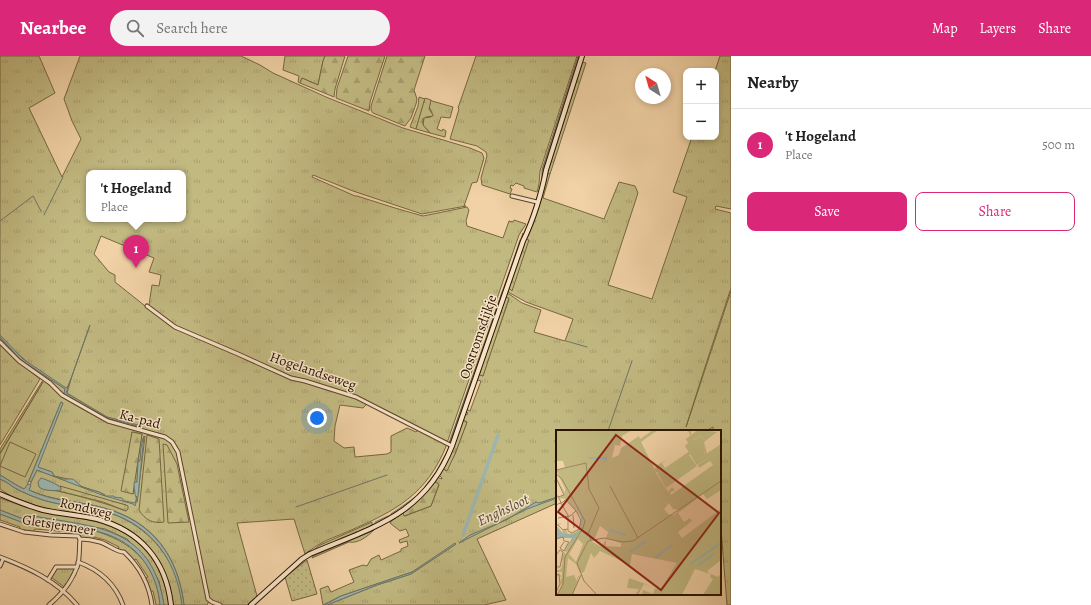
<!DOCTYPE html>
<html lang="en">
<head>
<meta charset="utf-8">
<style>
	:root { --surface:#fff; --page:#f2f2f2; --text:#222; --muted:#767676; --line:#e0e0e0; --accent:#db2777 }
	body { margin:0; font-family:Alegreya,serif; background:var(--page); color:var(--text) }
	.controls { position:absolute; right:12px; top:12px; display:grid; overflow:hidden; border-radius:8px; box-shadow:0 2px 6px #0003 }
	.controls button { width:36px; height:36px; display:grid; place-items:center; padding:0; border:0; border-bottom:1px solid var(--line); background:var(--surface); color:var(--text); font:20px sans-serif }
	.compass { position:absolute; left:635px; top:12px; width:36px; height:36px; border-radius:50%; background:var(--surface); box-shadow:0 2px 6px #0003; rotate:323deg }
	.you { position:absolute; left:317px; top:362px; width:14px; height:14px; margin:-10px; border:3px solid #fff; border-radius:50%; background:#1a73e8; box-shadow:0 0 0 6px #1a73e833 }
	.badge { display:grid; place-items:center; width:26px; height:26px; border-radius:50%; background:var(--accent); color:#fff; font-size:13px; font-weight:700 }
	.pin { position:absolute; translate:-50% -33px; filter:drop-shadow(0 1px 2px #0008) }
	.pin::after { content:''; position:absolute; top:21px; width:14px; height:12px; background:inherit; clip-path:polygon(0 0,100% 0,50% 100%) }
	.popup { position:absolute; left:86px; top:114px; width:100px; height:52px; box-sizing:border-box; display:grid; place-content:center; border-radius:8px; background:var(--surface); filter:drop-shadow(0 1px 3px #0005); font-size:13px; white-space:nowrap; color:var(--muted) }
	.popup b { font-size:15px; color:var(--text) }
	.popup::after { content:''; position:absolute; left:50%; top:100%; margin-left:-8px; border:8px solid transparent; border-top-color:var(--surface) }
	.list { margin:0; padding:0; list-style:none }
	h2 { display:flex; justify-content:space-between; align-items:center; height:52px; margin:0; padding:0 16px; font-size:17px }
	h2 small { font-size:13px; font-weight:400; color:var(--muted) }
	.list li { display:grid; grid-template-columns:26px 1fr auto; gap:12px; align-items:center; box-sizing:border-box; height:72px; padding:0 16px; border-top:1px solid var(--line) }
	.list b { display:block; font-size:15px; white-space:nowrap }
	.list p { margin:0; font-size:13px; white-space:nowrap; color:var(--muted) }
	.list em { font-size:13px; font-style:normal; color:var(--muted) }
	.actions { display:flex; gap:8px; padding:12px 16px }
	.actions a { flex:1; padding:9px 0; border:1px solid var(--accent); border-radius:8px; text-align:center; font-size:14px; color:var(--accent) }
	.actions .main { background:var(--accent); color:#fff }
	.icon { flex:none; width:22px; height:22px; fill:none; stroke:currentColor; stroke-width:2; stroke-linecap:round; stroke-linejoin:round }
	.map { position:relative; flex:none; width:731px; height:549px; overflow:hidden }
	header { display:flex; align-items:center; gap:24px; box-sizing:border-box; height:56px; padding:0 20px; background:var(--accent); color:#fff }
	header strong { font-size:19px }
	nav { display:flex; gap:22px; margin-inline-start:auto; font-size:14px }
	.search { width:280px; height:36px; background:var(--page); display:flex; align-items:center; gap:10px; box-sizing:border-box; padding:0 14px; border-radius:22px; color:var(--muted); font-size:15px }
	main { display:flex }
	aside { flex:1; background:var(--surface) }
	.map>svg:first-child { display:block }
	.grass { fill:url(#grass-tufts); stroke:#766640; fill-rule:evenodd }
	.forest { fill:url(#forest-firs); stroke:#766640 }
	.wetland { fill:url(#wetland-marsh); stroke:#766640 }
	.garden { fill:url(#garden-dots); stroke:#766640 }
	.pitch { fill:#c2b981; stroke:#766640 }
	.water { fill:#9cb6ae; stroke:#6e7568 }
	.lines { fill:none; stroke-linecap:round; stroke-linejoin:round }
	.stream { stroke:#6e7568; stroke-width:1 }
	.canal { stroke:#9cb6ae; stroke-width:3.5 }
	.street-casing { stroke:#5c432a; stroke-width:5 }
	.secondary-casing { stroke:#2a1300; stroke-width:6 }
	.street { stroke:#f6e2c5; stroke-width:3 }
	.secondary { stroke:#f6e2c5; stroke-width:4 }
	.labels { text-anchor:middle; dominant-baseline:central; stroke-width:3; stroke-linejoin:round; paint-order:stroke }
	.street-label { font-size:14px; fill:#2a1300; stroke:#f6e2c5 }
	.water-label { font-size:15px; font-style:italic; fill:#524c3d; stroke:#f6e2c5 }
	.inset-river { fill:none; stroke:#9cb6ae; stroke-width:2 }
	.inset-road { fill:none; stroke:#a18664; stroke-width:1 }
	.view { fill:#8f2418; fill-opacity:0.15; stroke:#8f2418; stroke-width:2 }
	.inset-edge { fill:none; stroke:#2a1300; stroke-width:2 }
</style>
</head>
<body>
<header>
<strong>Nearbee</strong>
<div class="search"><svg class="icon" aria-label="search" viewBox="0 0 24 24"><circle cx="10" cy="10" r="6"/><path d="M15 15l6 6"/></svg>Search here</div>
<nav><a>Map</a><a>Layers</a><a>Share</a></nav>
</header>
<main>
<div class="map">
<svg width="731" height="549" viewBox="0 0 731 549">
	<defs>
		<pattern id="grass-tufts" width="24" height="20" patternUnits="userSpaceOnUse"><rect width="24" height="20" fill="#c2b981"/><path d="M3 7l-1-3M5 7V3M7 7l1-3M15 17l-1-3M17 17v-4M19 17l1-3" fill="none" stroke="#a79e6e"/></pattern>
		<pattern id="forest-firs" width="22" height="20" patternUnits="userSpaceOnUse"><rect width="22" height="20" fill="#c2b981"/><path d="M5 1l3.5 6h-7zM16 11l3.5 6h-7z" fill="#a79e6e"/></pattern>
		<pattern id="wetland-marsh" width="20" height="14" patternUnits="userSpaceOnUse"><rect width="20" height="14" fill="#c2b981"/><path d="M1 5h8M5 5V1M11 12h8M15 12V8" fill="none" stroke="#a79e6e"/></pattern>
		<pattern id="garden-dots" width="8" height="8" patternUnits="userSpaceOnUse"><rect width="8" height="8" fill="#c2b981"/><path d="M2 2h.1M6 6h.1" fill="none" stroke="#a79e6e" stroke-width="1.8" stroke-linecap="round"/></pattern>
	</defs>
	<rect width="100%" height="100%" fill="#f1d2a6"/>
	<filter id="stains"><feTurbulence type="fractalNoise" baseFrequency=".005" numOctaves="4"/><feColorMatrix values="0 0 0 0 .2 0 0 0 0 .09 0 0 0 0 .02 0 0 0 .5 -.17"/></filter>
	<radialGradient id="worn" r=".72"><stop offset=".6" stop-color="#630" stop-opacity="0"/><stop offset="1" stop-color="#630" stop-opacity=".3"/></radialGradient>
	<g class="grass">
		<path d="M 0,0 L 39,0 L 55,37 L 29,52 L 62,121 L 81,83 L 72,65 L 64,43 L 80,0 L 241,0 L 260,9 L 273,17 L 326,41 L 403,72 L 470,92 L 482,97 L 484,102 L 477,126 L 472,127 L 464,150 L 466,150 L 422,158 L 353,135 L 313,119 L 312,121 L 355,140 L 357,140 L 395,152 L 423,160 L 467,151 L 469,154 L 466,165 L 467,170 L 503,182 L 509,165 L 513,166 L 514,164 L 526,168 L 519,179 L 447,387 L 356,340 L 313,326 L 291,321 L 228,292 L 175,271 L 170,268 L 147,250 L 149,249 L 152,229 L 159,230 L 161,219 L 149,216 L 154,202 L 101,180 L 94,198 L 109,216 L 115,219 L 115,226 L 169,269 L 174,272 L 227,294 L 291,323 L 305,325 L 346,338 L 367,348 L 363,352 L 340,349 L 335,370 L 334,385 L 344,392 L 354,391 L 355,401 L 387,398 L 391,396 L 391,380 L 407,372 L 416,376 L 418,374 L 447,388 C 427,439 395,455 349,475 C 338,480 327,483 318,489 C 313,492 309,495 305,498 L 294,463 L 237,467 L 257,540 L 247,549 L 223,549 L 211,545 L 208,539 L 179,396 L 177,390 L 169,382 L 105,363 L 62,338 L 50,326 L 16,302 L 0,284 L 0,281 L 20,303 L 65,333 L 64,338 C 88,352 114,370 143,371 L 107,361 L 67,337 L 71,323 L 67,332 C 50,327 11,294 0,279 ZM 89,117 L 183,117 L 183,163 L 89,163 Z"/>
		<path d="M 285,0 L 325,0 L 323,5 L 318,29 L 302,22 L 300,27 L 298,26 L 299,20 L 283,14 Z"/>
		<path d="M 476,0 L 577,0 L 540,115 L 539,128 L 537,136 L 524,132 L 524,130 L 516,127 L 513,130 L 511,129 L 510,132 L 512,133 L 510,138 L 482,129 L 481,122 L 487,100 L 486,96 L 477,90 L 450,83 L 459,53 L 458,52 Z"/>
		<path d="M 578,0 L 581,0 L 542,124 L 542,114 Z"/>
		<path d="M 720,0 L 731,0 L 731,153 L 716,150 L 715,153 L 731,157 L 731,232 L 706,308 L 686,371 L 731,235 L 731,549 L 727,549 L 720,459 L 720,375 L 713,375 L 713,371 L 706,375 L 557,375 L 557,447 L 477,483 L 506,544 L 484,549 L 327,549 L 377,529 L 411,518 L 456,488 L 412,516 L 341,540 L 323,549 L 320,533 L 328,530 L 331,536 L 354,526 L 349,514 L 363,509 L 367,510 L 371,503 L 379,499 L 381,504 L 401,495 L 401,493 L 408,490 L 407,485 L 400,487 L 399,484 L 409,480 L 406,473 L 400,475 L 390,467 L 390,466 L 403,457 L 405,460 L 431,450 L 439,429 L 435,426 L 437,421 L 442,423 L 442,422 L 439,419 L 443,412 L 446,415 L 455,398 L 467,366 L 463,364 L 465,358 L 467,359 L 468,357 L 465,356 L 466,353 L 470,355 L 481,325 L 477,324 L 478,318 L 483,320 L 485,313 L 509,243 L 505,241 L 506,238 L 509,238 L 522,247 L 541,254 L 534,276 L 565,285 L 573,263 L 526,246 L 508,236 L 547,117 L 550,118 L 543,142 L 604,163 L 619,126 L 635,130 L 638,137 L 608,229 L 652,243 L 687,141 L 673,136 L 692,81 L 716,81 L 716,15 L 715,15 Z"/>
		<path d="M 419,41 L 425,43 L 416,73 L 410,71 L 418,50 Z"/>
		<path d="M 431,44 L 432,45 L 453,51 L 450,62 L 441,61 L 437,73 L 442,75 L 443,73 L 446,75 L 445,81 L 430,77 L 423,69 L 424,62 L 431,61 L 432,56 L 429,51 Z"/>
		<path d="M 523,177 L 524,179 L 452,386 L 449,387 Z"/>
		<path d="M 0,287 L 18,306 L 40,323 L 0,389 Z"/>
		<path d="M 43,324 L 74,348 L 103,364 L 162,381 L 170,385 L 176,393 L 202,521 L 209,545 L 207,549 L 184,549 C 178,500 153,465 104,452 C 79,445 53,445 29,434 L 31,426 L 37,414 L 105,439 L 99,436 L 82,431 L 68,423 L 54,420 L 52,416 L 37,411 L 63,347 L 61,346 L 26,432 L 24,433 C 15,429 9,424 0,419 L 0,398 L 43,326 L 0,397 L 0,393 ZM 132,376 L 142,378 L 134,427 L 137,426 L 138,406 L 140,405 L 143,382 L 145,380 L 137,446 L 134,431 L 133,438 ZM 45,423 C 55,432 109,445 126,449 L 126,455 C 105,447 84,441 62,436 C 55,434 48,435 41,432 Z"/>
		<path d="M 0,423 C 6,425 10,429 15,432 C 24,437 34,441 43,444 C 62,450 82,450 100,454 C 136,463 164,488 177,522 C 180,531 181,540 182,549 L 173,549 L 170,530 L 160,507 L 150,493 L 132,477 L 120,470 L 32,449 L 14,442 L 0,433 Z"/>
		<path d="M 0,442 L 25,451 L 103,467 C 133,477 156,498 165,528 C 168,534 168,542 169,549 L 164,549 L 159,525 L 146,502 L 127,483 L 105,473 L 31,460 L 23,463 L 0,454 Z"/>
		<path d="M 0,458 L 24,467 L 33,464 L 91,472 L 92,474 C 131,485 156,506 160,549 L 156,549 L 153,535 L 151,535 L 146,522 L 148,521 L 136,503 L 134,504 L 129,499 L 118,493 L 119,491 L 105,484 L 94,481 L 93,483 L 81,482 L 80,479 L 69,479 L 69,476 L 35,473 L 33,476 L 19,473 L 20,471 L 0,464 Z"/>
		<path d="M 372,466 L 372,470 L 308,498 L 320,489 Z"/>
		<path d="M 373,473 L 374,474 C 368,480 358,488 349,486 L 312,502 L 313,499 Z"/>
		<path d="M 57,512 L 75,512 L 67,528 L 65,528 L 66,529 L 64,531 L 51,521 Z"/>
	</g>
	<g class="forest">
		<path d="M 325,0 L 345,0 L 335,33 L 334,41 L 300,27 L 302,22 L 318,29 L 323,5 Z"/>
		<path d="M 348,0 L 385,0 L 370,46 L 369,55 L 336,42 L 337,32 Z"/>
		<path d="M 387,0 L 425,0 L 414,34 L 417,43 L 416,48 L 411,62 L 405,70 L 373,57 L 371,54 L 371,50 Z"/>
		<path d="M 582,6 L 586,7 L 550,118 L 547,117 Z"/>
		<path d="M 425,42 L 431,44 L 429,53 L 433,59 L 433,60 L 426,61 L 423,63 L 423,69 L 430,77 L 416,73 Z"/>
		<path d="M 525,183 L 529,184 L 512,235 L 508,231 Z"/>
		<path d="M 505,241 L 509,242 L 483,320 L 478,318 Z"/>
		<path d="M 463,364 L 467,366 L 455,398 L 447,415 L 443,412 L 451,396 Z"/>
		<path d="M 132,376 L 142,378 L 133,438 L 121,435 Z"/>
		<path d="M 147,379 L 159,383 L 164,466 C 153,468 145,464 139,454 Z"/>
		<path d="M 163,388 L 167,389 L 177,408 L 189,466 L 168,467 Z"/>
		<path d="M 435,426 L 439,428 L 431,450 L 404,460 L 403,457 L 418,445 Z"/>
	</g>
	<path class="wetland" d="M 60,430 L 126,449 L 128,450 L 128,453 L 126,455 L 103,446 L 59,435 L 61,432 Z"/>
	<path class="garden" d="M 307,504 L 317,538 L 292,545 L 285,521 Z"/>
	<path class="pitch" d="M 10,386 L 36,398 L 25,421 L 0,410 Z"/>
	<g class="water">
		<path d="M 90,269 L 66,337 L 107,361 L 142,370 L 142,371 L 106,362 L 64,338 L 65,333 L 20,303 L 0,281 L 0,279 L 23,303 L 66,332 L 68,331 Z"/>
		<path d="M 61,346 L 63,347 L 38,411 L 52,416 L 54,420 L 62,423 L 73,423 L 82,431 L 99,436 L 106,440 L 114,440 L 114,441 L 122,442 L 124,445 L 135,447 L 137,441 L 135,439 C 135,434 134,431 134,427 L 137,426 L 138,406 L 140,405 L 141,391 L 144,380 L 138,440 L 135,450 L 133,448 L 102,439 L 37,414 L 31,426 L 29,425 Z"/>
		<path d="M 0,419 C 9,424 15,429 24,433 L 28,428 L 31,429 L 29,434 C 53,446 79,445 104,452 C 153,466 178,500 184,549 L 182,549 C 176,501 149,466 100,454 C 82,450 62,450 43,444 C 34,441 24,437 15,432 C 10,429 6,425 0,423 Z"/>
		<path d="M 41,422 C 45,423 59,429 61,432 L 61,434 C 54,435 44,435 39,431 L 38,426 Z"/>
		<path d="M 557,441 L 557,442 L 527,453 L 459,487 L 470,479 L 506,464 L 536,446 L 539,447 Z"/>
		<path d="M 0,454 L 23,463 L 33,460 C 97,471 152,471 164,549 L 160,549 C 158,521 142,494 116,482 C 108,478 100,476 92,474 L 91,472 L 33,464 L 24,467 L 0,458 Z"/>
		<path d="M 455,487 L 456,488 L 411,518 L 377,529 L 327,549 L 324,549 L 341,540 L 412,516 Z"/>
	</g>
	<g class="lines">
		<g class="stream">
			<path d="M 543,112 L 579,0"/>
			<path d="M 44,159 L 63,121"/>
			<path d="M 0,165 L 33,140 L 41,155"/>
			<path d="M 507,224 L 520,184"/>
			<path d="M 503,234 L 505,230"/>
			<path d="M 566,285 L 587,291"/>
			<path d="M 474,319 L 502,236"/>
			<path d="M 608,375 L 632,305"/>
			<path d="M 450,386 L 472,323"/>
			<path d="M 422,435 L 436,416 L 449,392"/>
			<path d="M 296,451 L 387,419"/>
			<path d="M 391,458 L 417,440"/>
			<path d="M 503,465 L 509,462"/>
			<path d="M 375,466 L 388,460"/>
			<path d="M 313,500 L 372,475"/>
		</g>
		<path class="canal" d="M 463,479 L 498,379"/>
		<g class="street-casing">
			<g id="street">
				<path d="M 512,140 L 537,146"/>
				<path d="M 147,250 L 175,271 L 238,298 L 291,322 L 305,325 L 356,341 L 452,390"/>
				<path d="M 0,286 L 19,305 L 50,327 L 62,339 L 108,365 L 165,381 L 172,386 L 178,396 L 208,543 L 212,546 L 220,549"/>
				<path d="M 0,468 L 24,476 L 51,479 L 78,480 L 80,483 C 86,483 93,484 100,486 C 107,488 118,497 124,496 C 140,511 149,527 152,549"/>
				<path d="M 0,501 C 29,512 57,525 77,549"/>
				<path d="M 78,506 C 100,514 115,527 123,549"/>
				<path d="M 0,510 L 3,503"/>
				<path d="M 48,524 L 56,511 L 77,511"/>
				<path d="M 49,549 C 62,538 73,524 78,508 C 80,500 79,491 80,483"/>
			</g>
		</g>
		<g class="secondary-casing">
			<g id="secondary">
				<path d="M 0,438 C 14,444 28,450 43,454 C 61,458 79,459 97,463 C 140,475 166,504 171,549"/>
				<path d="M 251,549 L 302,503 L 310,498 C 373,471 425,459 452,390 L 523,185 C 533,165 542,136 546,114 L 582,0"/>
			</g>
		</g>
		<use href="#street" class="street"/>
		<use href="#secondary" class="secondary"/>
	</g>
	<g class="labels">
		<g class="street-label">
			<text transform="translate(478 281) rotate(-71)">Oostromsdijkje</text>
			<text transform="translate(313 315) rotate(19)">Hogelandseweg</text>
			<text transform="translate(140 363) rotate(15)">Ka-pad</text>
			<text transform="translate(86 452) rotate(13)">Rondweg</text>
			<text transform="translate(59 469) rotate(9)">Gletsjermeer</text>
		</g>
		<g class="water-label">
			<text transform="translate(503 454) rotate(-25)">Enghsloot</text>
		</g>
	</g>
	<g transform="translate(556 374)">
		<rect width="165" height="165" fill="#f1d2a6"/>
		<path d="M 0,0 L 76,0 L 66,6 L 64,16 L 59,15 L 56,28 L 63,25 L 65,18 L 83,6 L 84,9 L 97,0 L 102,0 L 85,12 L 99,40 L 100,36 L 113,28 L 106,33 L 109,38 L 102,43 L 99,41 L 110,59 L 116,56 L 111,59 L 112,62 L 116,57 L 119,60 L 114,62 L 115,65 L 157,35 L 154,31 L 143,38 L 142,35 L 152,28 L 150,24 L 165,14 L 165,60 L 151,69 L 147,64 L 122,83 L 128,92 L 134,88 L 136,91 L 122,102 L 126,108 L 165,79 L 165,130 L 151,141 L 154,144 L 139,139 L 126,165 L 86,165 L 87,160 L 97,164 L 99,158 L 88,154 L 82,165 L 79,165 L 83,159 L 71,158 L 73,148 L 87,153 L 104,160 L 121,133 L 76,124 L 74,135 L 44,121 L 38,128 L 35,123 L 28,142 L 24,143 L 20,134 L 12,128 L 10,147 L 18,145 L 21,151 L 22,146 L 23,146 L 17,165 L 2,165 L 6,155 L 5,153 L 4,158 L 5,147 L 0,145 L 5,145 L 6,151 L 6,142 L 0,142 L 0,140 L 4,140 L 6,136 L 7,129 L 3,138 L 8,122 L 10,124 L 12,120 L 10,122 L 8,121 L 12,110 L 9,121 L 19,107 L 6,103 L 3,101 L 0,97 L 0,94 L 6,93 L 1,96 L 6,102 L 9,98 L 12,104 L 18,103 L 23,100 L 25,87 L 10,69 L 2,68 L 8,64 L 0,46 L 9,63 L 9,59 L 0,40 L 15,37 L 9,38 L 7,31 L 0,31 ZM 113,73 L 117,79 L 124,80 L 118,85 L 112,84 L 108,79 ZM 44,96 L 52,102 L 50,108 L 65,113 L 65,117 L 50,116 L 50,109 L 46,117 L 35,111 L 39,108 ZM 22,109 L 27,114 L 20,132 L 13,124 ZM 135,5 L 138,10 L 145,5 L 147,10 L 144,12 L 147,12 L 149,19 L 148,26 L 139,32 L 129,16 L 132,13 L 130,9 ZM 155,144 L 162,147 L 165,144 L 165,165 L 147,165 L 157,149 L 154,147 Z" fill="#c2b981" fill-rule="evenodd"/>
		<path d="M 135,0 L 135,5 L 142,0 L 161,2 L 148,12 L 152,28 L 141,35 L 139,32 L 148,26 L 149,19 L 147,13 L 143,13 L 147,9 L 145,5 L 137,10 L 132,1 ZM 134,21 L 136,23 L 133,25 L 141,36 L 110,58 L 98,37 L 102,43 L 109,38 L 106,33 L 109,38 Z" fill="#c2b981"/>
		<path d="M 11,69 L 25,84 L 27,88 L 27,94 L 24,101 L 9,121 L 16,108 L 0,108 L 0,97 L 6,103 L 16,105 L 23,101 L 27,92 L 23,81 Z" fill="#9cb6ae"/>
		<path class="inset-river" d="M 33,28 L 50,28 L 49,31M 54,100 L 70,105M 74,122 L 90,111M 99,128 L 116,115M 134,134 L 165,113M 142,135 L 158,124"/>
		<path class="inset-road" d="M 0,40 L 30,33 L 33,59 L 43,78 L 32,104 L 35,110M 0,44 L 6,49 L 29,91 L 27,98 L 9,127 L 7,154 L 1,165M 0,48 L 8,65 L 2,67M 54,56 L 82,108M 0,64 L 4,70 L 5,73 L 10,82 L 12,85 L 12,101 L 16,103 L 23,99 L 25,90 L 20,81 L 10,70 L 9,70 L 7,72 L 5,73 L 2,74 L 0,75M 17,85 L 18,98M 2,88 L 14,86 L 20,81M 2,95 L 7,100 L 12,99M 0,109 L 7,107 L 8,111 L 13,112 L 8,121 L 4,118 L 8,112M 0,125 L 4,120 L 7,122 L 4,137 L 0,137M 21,133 L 32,111 L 48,108 L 66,112 L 77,111 L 165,51M 21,133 L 28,151 L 41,165M 0,145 L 3,144 L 4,154 L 0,162M 16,165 L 25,145"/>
		<path class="view" d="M 60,5 L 163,83 L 105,160 L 2,82 Z"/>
		<rect width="165" height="165" class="inset-edge"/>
	</g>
	<rect width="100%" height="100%" filter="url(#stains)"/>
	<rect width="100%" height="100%" fill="url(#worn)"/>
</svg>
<div class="controls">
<button>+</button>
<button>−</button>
</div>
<svg class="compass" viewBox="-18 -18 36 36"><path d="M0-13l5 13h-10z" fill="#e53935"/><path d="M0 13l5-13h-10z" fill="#767676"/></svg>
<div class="you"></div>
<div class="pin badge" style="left:136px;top:212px">1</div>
<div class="popup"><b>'t Hogeland</b>Place</div>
</div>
<aside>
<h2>Nearby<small></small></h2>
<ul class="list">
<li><span class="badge">1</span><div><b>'t Hogeland</b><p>Place</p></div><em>500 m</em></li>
</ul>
<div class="actions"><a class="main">Save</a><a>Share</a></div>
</aside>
</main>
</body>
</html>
